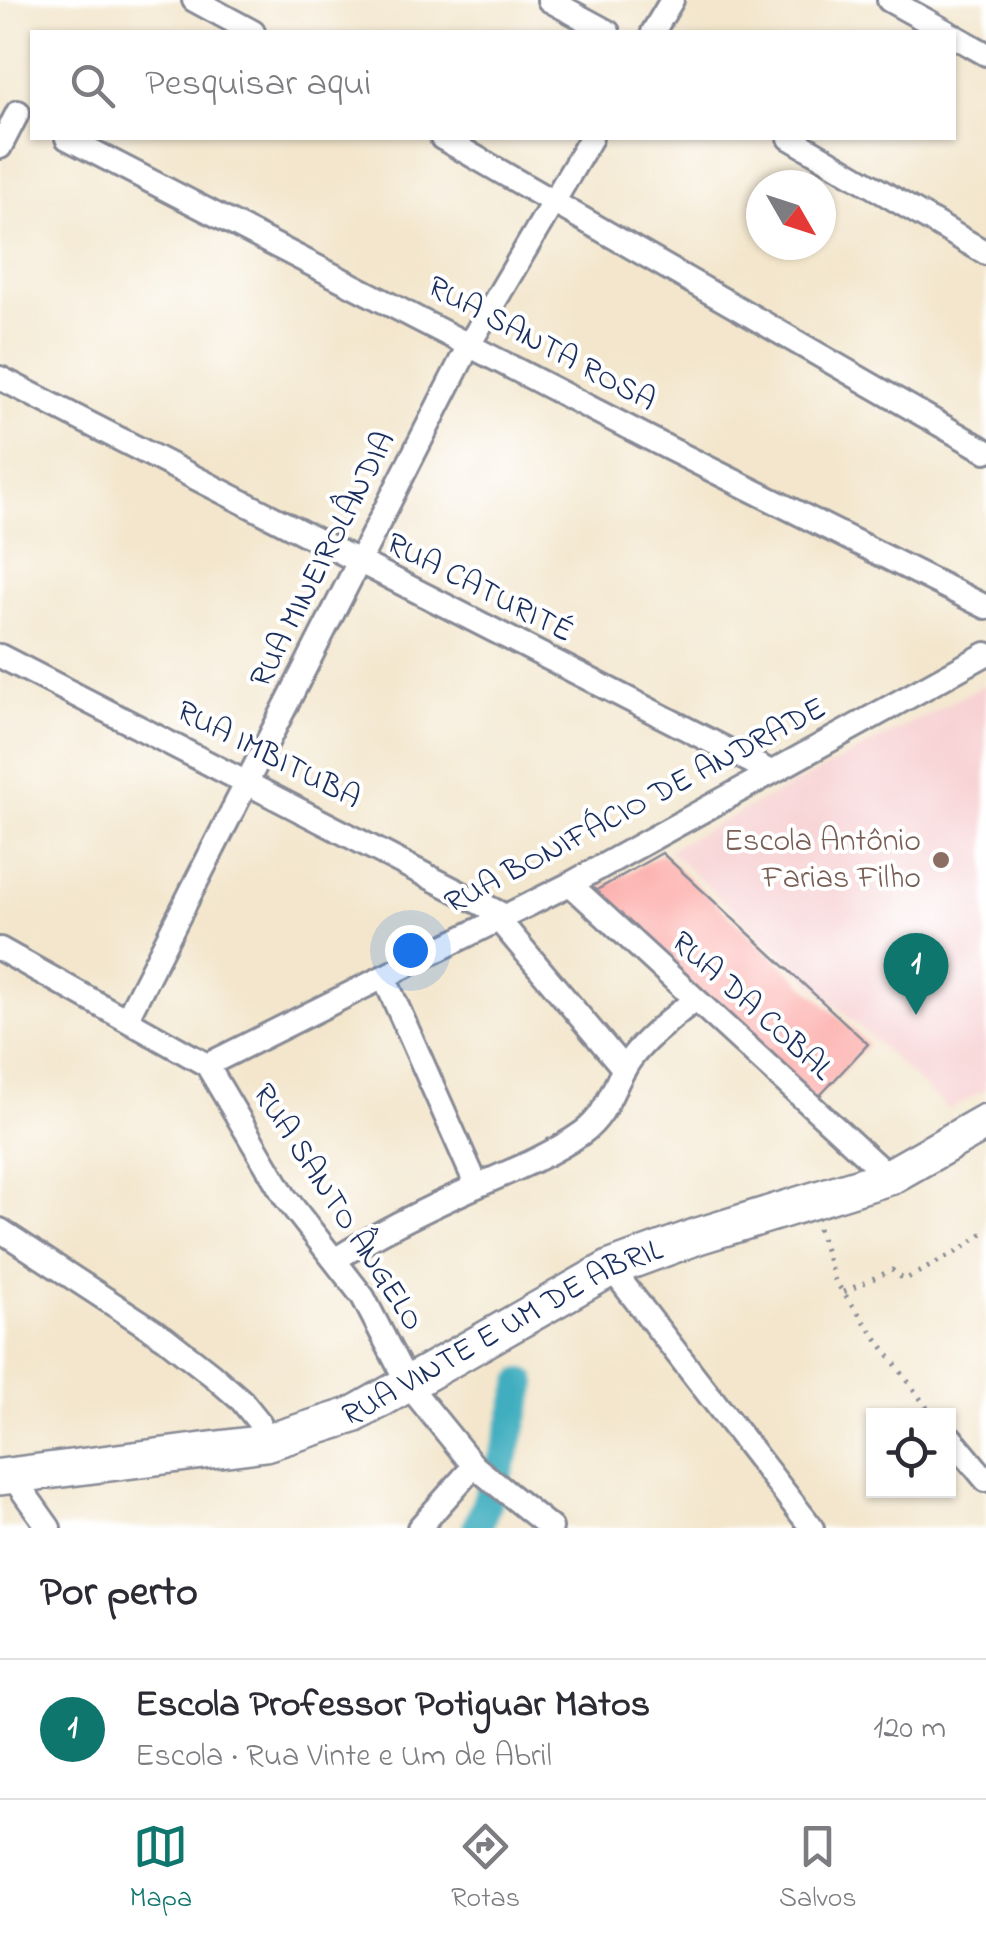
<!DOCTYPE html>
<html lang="pt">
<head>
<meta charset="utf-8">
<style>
	:root { --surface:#fff; --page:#f2f2f3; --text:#2b2b33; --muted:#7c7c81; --line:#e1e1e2; --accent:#0f766e }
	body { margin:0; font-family:"Indie Flower",sans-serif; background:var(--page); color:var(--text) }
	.controls { position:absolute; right:30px; bottom:30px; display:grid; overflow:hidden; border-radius:0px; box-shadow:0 2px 8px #0004 }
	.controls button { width:90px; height:90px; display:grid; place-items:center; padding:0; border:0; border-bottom:2px solid var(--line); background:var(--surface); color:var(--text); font:50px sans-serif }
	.compass { position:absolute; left:746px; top:170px; width:90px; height:90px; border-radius:50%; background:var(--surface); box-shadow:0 2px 8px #0004; rotate:129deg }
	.you { position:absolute; left:410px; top:950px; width:35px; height:35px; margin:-25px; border:8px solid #fff; border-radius:50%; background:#1a73e8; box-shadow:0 0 0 15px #1a73e833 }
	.badge { display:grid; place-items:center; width:65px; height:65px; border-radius:50%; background:var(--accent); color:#fff; font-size:32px; font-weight:700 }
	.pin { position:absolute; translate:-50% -82px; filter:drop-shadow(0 2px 5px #0008) }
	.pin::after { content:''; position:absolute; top:52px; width:35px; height:30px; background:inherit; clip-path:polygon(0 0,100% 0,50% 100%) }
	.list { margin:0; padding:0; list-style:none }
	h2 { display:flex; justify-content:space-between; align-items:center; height:130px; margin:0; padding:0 40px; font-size:42px }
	h2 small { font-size:32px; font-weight:400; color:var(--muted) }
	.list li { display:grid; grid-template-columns:65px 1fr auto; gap:30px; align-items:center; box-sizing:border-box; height:140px; padding:0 40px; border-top:2px solid var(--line) }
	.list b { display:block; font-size:38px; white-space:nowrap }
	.list p { margin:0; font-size:32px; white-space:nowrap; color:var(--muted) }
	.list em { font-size:32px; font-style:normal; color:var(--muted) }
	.icon { flex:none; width:55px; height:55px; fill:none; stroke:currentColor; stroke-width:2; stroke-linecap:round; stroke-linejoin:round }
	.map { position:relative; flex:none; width:986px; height:1528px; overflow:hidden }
	.search { position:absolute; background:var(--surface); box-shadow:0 2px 8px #0004; left:30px; right:30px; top:30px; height:110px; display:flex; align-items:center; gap:25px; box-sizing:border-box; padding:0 35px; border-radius:0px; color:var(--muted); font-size:38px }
	.sheet { height:270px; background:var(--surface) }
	nav { display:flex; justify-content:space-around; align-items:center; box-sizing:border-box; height:140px; border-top:2px solid var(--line); background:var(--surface); font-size:28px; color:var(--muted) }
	nav a { display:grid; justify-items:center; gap:5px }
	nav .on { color:var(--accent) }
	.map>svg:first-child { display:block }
	.built { fill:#f7cfd0 }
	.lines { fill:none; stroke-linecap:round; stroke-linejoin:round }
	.canal { stroke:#41aebf; stroke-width:30 }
	.building { fill:#fca5a2 }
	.street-casing { stroke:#878a95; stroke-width:28 }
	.primary-casing { stroke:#878a95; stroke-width:40 }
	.path { stroke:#878a95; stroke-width:5; stroke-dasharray:2.5 8; stroke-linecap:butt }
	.street { stroke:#fff; stroke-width:22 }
	.primary { stroke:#fff; stroke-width:35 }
	.education-dot { fill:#8d6e63; stroke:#fff; stroke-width:4 }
	.labels { text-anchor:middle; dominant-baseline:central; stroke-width:8; stroke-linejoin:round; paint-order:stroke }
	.street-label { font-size:32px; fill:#1b2f5e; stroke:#fff }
	.education-label { font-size:32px; fill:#785e54; stroke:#fff; text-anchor:end }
</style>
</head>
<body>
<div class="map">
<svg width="986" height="1528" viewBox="0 0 986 1528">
	<rect width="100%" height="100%" fill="#fff"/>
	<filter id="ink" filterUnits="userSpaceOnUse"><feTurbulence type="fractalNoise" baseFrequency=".01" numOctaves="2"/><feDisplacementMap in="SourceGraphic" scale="20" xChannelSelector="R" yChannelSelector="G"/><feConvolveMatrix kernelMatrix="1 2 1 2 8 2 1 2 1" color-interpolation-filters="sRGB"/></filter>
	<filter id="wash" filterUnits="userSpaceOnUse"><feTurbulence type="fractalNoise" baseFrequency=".0048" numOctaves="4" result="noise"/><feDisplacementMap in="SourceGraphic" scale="40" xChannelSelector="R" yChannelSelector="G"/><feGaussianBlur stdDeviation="2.25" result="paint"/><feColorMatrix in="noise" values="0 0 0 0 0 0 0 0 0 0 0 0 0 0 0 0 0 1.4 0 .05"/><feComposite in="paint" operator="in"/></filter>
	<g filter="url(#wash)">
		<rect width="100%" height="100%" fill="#f3e6cc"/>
		<path class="built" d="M 986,684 L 986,1089 L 949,1110 L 668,850 Z"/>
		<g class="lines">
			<path class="canal" d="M 477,1528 L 505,1453 L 523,1383"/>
		</g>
		<g id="blocks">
			<path class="building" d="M 662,853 L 868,1044 L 813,1103 L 588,895 Z"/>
		</g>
	</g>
	<g filter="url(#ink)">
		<use href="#blocks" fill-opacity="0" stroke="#878a95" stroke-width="2.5"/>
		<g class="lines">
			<g class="street-casing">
				<g id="street">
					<path d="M 194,0 L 253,32"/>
					<path d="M 549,0 L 608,32"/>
					<path d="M 889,0 L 947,32"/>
					<path d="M 653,32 L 672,0"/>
					<path d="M 954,36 L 986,54"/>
					<path d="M 67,138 L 670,449 L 986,607"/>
					<path d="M 442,138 L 986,451"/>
					<path d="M 790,138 L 986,253"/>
					<path d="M 0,147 L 18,112"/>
					<path d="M 0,378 L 771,772"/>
					<path d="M 0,656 L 505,916"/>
					<path d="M 570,884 L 889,1177"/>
					<path d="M 498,919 L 624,1069"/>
					<path d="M 0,949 L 207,1065 L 285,1197 L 363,1297 L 409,1386 L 474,1466 L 551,1528"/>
					<path d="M 384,977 L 477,1186"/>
					<path d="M 127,1018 L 470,343 L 591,138"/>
					<path d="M 207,1065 L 570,884 L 986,654"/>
					<path d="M 0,1230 L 165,1338 L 211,1374 L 242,1401 L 259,1422 L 265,1443"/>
					<path d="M 336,1259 C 382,1230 430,1207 479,1185 C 514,1170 551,1155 582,1133 C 610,1113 612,1083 632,1057 C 649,1035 673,1018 694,1000"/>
					<path d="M 611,1268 L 812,1528"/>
					<path d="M 950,1437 L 986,1480"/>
					<path d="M 12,1476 L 49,1528"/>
					<path d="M 419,1528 L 474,1466"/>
				</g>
			</g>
			<g class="primary-casing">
				<g id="primary">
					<path id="s1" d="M 0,1477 L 265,1443 L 353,1415 L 611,1268 L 698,1236 L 889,1177 L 986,1122"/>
				</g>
			</g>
			<g class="path">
				<path d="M 818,1228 L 835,1281 L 933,1416"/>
				<path d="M 844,1292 L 892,1270 L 904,1280 L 962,1249 L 986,1231"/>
			</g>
			<use href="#street" class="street"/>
			<use href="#primary" class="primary"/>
		</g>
	</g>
	<circle class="education-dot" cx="941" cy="860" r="10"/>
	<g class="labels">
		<g class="street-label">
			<text transform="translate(541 345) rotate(28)">RUA SANTA ROSA</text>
			<text transform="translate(324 560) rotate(-63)">RUA MINEIROLÂNDIA</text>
			<text transform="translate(479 589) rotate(27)">RUA CATURITÉ</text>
			<text transform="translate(268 756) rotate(27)">RUA IMBITUBA</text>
			<text transform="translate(636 807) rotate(-28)">RUA BONIFÁCIO DE ANDRADE</text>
			<text transform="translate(751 1007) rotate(42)">RUA DA COBAL</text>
			<text transform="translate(337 1208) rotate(57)">RUA SANTO ÂNGELO</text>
			<text stroke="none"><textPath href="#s1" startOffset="530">RUA VINTE E UM DE ABRIL</textPath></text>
		</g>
		<g class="education-label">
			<text x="921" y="842">Escola Antônio<tspan x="921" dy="37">Farias Filho</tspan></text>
		</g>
	</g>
</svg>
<div class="controls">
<button><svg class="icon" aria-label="locate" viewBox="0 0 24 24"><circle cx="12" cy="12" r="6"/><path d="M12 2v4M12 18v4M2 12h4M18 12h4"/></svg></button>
</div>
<svg class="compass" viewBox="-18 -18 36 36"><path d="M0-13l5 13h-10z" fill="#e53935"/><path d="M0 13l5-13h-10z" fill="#7c7c81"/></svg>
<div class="you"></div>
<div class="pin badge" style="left:916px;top:1015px">1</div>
<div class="search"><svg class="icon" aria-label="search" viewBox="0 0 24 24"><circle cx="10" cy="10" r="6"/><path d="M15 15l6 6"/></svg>Pesquisar aqui</div>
</div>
<section class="sheet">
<h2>Por perto<small></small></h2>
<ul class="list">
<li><span class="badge">1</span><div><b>Escola Professor Potiguar Matos</b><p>Escola · Rua Vinte e Um de Abril</p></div><em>120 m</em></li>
</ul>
</section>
<nav>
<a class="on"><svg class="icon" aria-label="map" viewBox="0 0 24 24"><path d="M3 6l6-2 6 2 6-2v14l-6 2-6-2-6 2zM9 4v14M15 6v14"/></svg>Mapa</a>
<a><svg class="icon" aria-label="directions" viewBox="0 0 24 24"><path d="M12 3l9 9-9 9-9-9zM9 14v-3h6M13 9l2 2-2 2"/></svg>Rotas</a>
<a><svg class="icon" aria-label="saved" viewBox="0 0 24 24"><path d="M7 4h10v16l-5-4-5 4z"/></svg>Salvos</a>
</nav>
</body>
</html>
